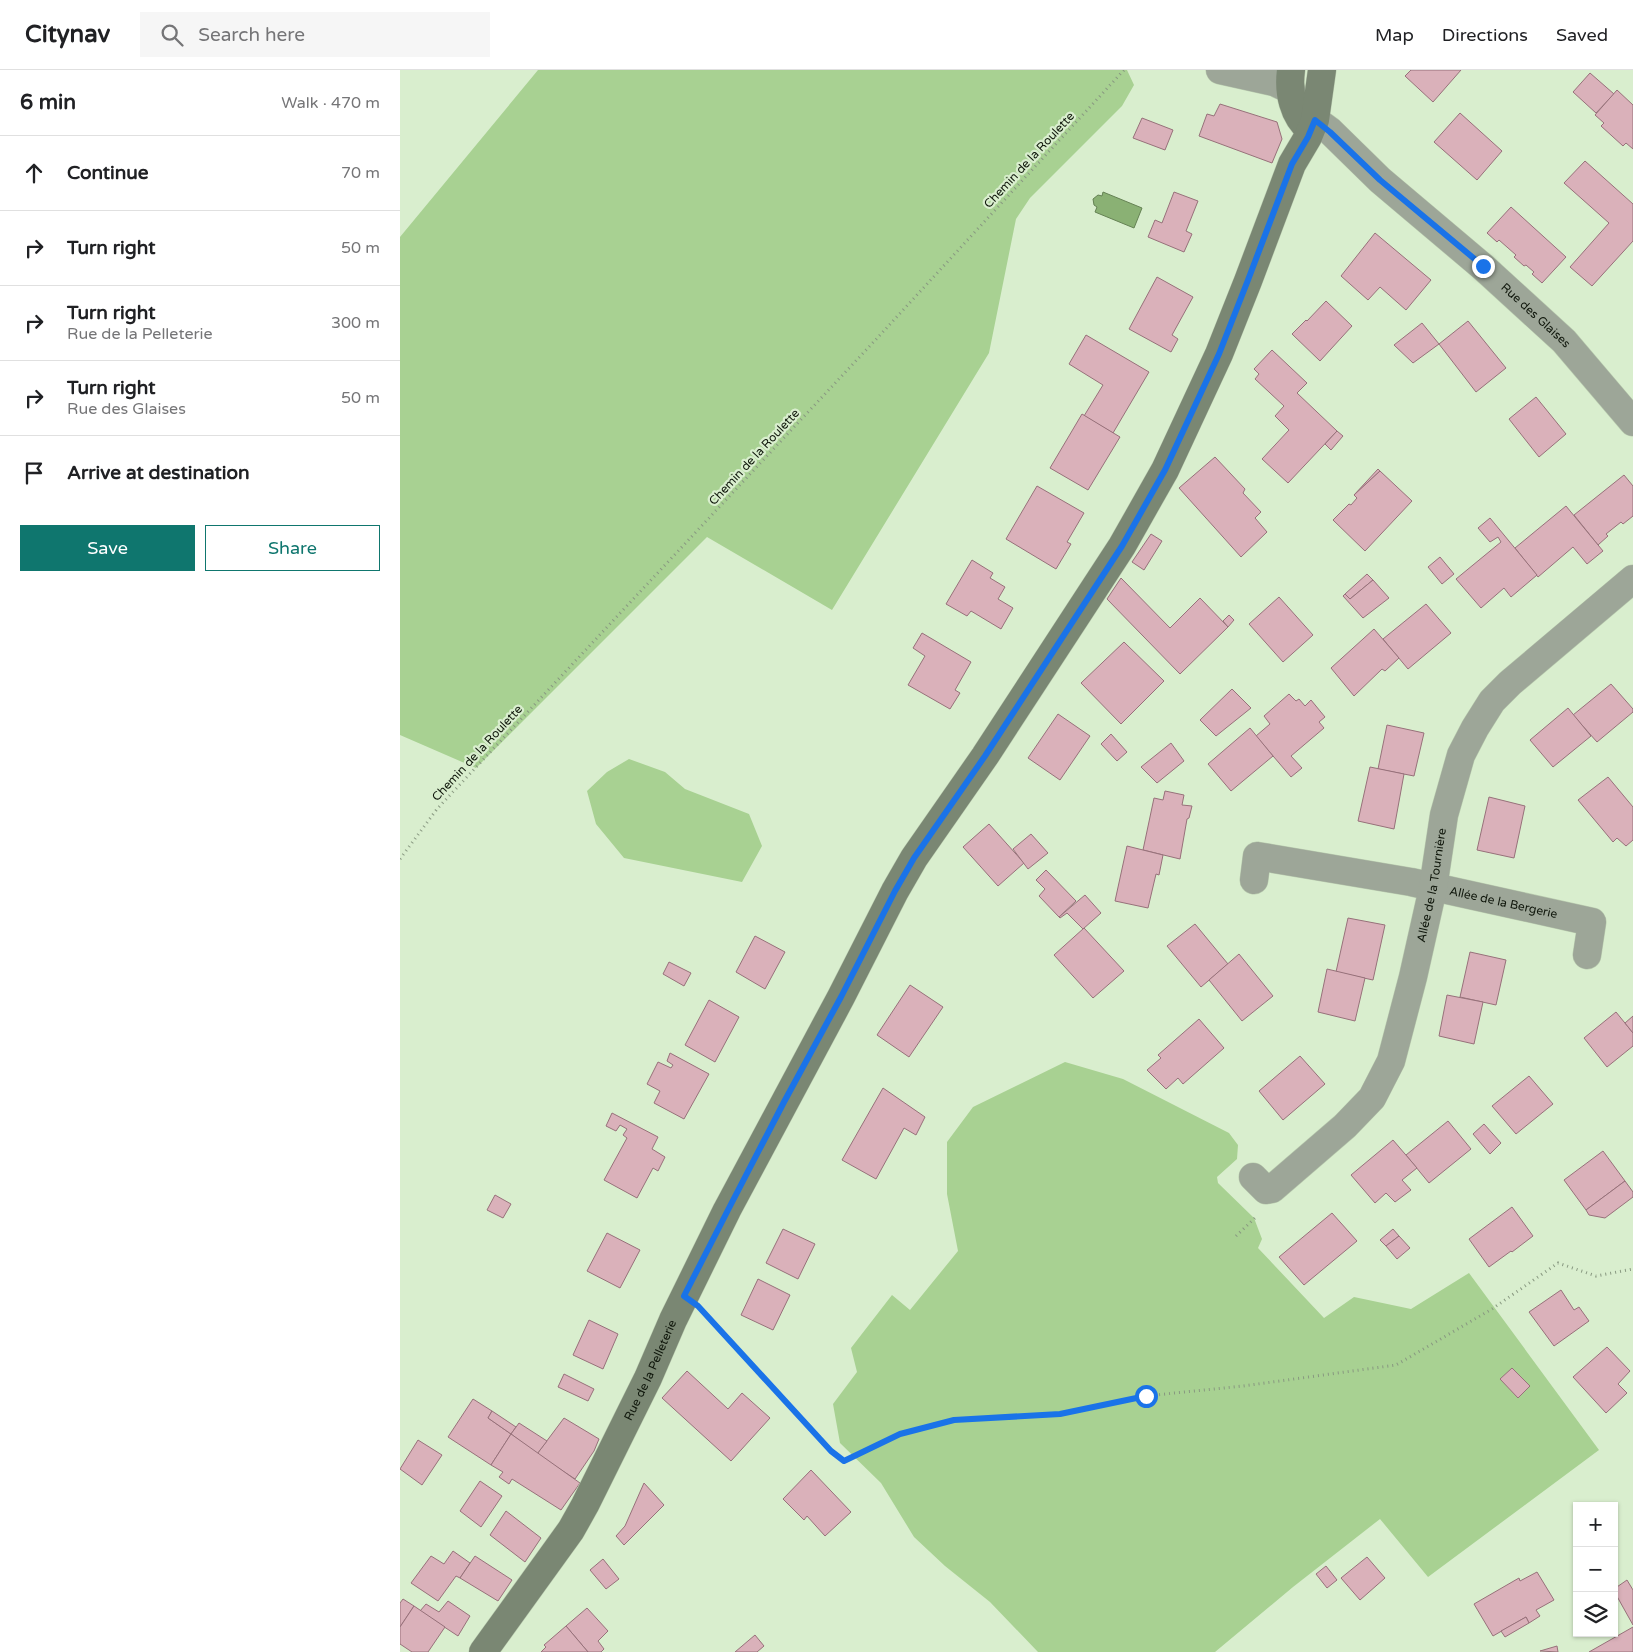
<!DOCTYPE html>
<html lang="en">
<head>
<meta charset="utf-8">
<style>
	:root { --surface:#fff; --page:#f6f6f6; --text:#202124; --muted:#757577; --line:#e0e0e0; --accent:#0f766e }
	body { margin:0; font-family:"Varela Round",sans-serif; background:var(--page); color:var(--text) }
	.controls { position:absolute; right:15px; bottom:15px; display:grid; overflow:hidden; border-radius:0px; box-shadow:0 1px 4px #0004 }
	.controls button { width:45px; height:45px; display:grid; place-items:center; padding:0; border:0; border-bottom:1px solid var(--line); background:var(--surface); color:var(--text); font:25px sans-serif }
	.stop { position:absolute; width:15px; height:15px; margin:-11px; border:4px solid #1a73e8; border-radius:50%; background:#fff }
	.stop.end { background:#1a73e8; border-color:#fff; box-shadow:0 1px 5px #0008 }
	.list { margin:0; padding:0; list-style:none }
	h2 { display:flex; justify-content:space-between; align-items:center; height:65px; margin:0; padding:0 20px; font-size:21px }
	h2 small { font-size:16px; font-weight:400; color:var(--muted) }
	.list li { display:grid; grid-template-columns:32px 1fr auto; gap:15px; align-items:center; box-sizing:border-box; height:75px; padding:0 20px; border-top:1px solid var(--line) }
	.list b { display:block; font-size:19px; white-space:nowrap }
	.list p { margin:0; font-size:16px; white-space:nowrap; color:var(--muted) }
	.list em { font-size:16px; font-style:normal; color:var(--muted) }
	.actions { display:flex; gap:10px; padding:15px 20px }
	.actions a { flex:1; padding:11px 0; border:1px solid var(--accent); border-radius:0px; text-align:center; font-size:18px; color:var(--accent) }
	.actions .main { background:var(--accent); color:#fff }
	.icon { flex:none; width:28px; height:28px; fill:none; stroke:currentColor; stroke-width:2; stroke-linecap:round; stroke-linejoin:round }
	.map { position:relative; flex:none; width:1233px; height:1582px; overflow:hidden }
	header { display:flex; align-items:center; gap:30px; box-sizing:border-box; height:70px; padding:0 25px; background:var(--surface); border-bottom:1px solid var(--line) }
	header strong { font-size:24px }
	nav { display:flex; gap:28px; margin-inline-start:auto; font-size:18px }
	.search { width:350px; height:45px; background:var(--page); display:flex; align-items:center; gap:12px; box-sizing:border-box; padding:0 18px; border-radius:0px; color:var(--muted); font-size:19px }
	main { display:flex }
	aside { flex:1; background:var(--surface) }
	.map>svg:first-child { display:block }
	.green { fill:#a8d192 }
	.water { fill:#8ab174; stroke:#658254 }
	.building { fill:#dab1ba; stroke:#97717a }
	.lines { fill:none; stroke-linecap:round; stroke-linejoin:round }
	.street-casing { stroke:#b9cbaf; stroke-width:29 }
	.secondary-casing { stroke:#b9cbaf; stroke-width:29 }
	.path { stroke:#889880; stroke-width:3; stroke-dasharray:1 4; stroke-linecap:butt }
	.street { stroke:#9da698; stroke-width:28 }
	.secondary { stroke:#7a8773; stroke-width:28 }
	.route { stroke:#1a73e8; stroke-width:6 }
	.labels { text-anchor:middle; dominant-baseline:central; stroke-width:4.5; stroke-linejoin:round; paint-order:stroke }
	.street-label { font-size:12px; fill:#0f160b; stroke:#d9eece }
</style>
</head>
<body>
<header>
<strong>Citynav</strong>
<div class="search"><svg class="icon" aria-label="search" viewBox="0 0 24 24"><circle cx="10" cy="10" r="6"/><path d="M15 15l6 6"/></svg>Search here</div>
<nav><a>Map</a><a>Directions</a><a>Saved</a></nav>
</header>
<main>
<aside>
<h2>6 min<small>Walk · 470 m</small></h2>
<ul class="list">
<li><svg class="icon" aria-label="ahead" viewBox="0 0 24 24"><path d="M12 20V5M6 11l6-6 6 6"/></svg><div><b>Continue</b></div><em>70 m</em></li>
<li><svg class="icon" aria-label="right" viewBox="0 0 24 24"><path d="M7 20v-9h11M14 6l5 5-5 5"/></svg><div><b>Turn right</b></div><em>50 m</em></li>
<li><svg class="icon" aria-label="right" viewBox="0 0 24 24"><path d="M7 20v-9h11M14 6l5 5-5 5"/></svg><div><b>Turn right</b><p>Rue de la Pelleterie</p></div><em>300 m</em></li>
<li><svg class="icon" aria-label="right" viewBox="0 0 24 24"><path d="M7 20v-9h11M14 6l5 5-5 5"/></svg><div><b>Turn right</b><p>Rue des Glaises</p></div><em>50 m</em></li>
<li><svg class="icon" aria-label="arrive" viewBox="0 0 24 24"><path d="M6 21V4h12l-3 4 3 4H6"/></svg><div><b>Arrive at destination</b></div></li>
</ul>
<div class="actions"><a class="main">Save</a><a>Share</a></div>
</aside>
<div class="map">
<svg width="1233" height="1582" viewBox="0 0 1233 1582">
	<rect width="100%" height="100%" fill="#d9eece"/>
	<g class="green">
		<path d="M 138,0 L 727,0 L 734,15 L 722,36 L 630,128 L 616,149 L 589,283 L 432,540 L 307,467 L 76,698 L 0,665 L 0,167 Z"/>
		<path d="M 229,689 L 265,702 L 285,719 L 349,744 L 362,776 L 342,812 L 224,788 L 196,754 L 187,721 L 207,702 Z"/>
		<path d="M 665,992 L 723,1009 L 829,1063 L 838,1075 L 837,1089 L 817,1107 L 818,1113 L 854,1148 L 862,1169 L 858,1178 L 924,1248 L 954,1227 L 1011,1239 L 1069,1203 L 1199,1380 L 1028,1507 L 980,1449 L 893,1517 L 815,1582 L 638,1582 L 590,1532 L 545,1496 L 514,1467 L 481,1413 L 440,1373 L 433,1334 L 457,1302 L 451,1278 L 492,1225 L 510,1240 L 558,1181 L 547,1124 L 547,1072 L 573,1037 Z"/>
	</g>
	<path class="water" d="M 703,122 L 742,138 L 734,158 L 695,142 L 697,137 L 694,135 L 693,129 L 698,125 L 702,126 Z"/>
	<g class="building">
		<path d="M 1011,0 L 1061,0 L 1033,32 L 1005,6 Z"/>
		<path d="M 1190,3 L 1214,24 L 1196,43 L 1173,22 Z"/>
		<path d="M 1217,20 L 1233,35 L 1233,79 L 1226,73 L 1223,76 L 1201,56 L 1204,53 L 1195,45 Z"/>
		<path d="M 820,34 L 877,52 L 882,69 L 872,93 L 799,66 L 807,44 L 814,46 Z"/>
		<path d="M 1060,43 L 1102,81 L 1077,110 L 1034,72 Z"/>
		<path d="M 742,48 L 773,60 L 765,80 L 733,68 Z"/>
		<path d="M 1185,91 L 1233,134 L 1233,171 L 1192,216 L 1170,197 L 1209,153 L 1164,113 Z"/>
		<path d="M 774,122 L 798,131 L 786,161 L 792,164 L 784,182 L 748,167 L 755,150 L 762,153 Z"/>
		<path d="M 1111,137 L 1166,187 L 1142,213 L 1132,204 L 1134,202 L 1126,195 L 1124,196 L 1114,187 L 1116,185 L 1099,170 L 1097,172 L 1087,163 Z"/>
		<path d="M 975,163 L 1031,210 L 1006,240 L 980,217 L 968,230 L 941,206 Z"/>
		<path d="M 757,207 L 793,227 L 772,265 L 778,269 L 771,282 L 729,259 Z"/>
		<path d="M 926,231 L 952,256 L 920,291 L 892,264 L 906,250 L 907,251 Z"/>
		<path d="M 1068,251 L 1106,298 L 1076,322 L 1039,274 Z"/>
		<path d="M 1022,253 L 1039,274 L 1013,293 L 994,275 Z"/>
		<path d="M 686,265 L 749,302 L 713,363 L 684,346 L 703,315 L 669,294 Z"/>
		<path d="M 872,280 L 907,313 L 897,323 L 937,361 L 888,413 L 862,389 L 889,360 L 875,346 L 884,336 L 855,309 L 859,304 L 854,299 Z"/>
		<path d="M 1136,327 L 1166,364 L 1139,387 L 1109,349 Z"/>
		<path d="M 682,344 L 720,367 L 688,420 L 650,398 Z"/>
		<path d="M 937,361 L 943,366 L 931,380 L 925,374 Z"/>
		<path d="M 815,387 L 845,419 L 843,423 L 861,442 L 855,448 L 867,462 L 841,487 L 779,418 Z"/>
		<path d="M 978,399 L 980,401 L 954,425 Z"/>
		<path d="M 980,401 L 1012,431 L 965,481 L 933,450 L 949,434 L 951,435 L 957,428 L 954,425 Z"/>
		<path d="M 1224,405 L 1233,416 L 1233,446 L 1223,454 L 1221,452 L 1206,464 L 1208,466 L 1198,475 L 1174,445 Z"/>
		<path d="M 637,416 L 684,443 L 667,472 L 671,474 L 656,499 L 606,469 Z"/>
		<path d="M 1166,436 L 1203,481 L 1187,494 L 1173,477 L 1138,507 L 1115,478 Z"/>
		<path d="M 1090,448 L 1137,505 L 1111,527 L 1104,518 L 1081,538 L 1056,509 L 1101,472 L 1098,467 L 1090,472 L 1078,458 Z"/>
		<path d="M 751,464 L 762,471 L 744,500 L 732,492 Z"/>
		<path d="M 1040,487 L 1054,504 L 1042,514 L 1028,497 Z"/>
		<path d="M 572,490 L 593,503 L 590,508 L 605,517 L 598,529 L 613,538 L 601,559 L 571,541 L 567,546 L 546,534 Z"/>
		<path d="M 967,504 L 973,510 L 950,529 L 945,524 Z"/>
		<path d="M 721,508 L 770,558 L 800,528 L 828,557 L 780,604 L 707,529 Z"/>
		<path d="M 973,510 L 989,528 L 963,548 L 943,526 L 945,524 L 950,529 Z"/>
		<path d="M 879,527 L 913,565 L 883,592 L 849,554 Z"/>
		<path d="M 1026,534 L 1051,563 L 1008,599 L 983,569 Z"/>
		<path d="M 829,545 L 834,550 L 828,557 L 823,551 Z"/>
		<path d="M 974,559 L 999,588 L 985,601 L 982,599 L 954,626 L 931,598 Z"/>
		<path d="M 522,563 L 571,592 L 555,620 L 560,623 L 550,639 L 508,615 L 525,586 L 513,578 Z"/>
		<path d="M 724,572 L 764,611 L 721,654 L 681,613 Z"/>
		<path d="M 1211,614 L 1233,639 L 1233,642 L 1197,672 L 1173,645 Z"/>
		<path d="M 832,619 L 851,638 L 816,666 L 800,650 Z"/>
		<path d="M 889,624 L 896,631 L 899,629 L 905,636 L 911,630 L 925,647 L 919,652 L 924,658 L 891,686 L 902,698 L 891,707 L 856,666 L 870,654 L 864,646 Z"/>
		<path d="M 1168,638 L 1191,666 L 1153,697 L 1130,670 Z"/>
		<path d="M 658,644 L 690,666 L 660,710 L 628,688 Z"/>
		<path d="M 987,655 L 1024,663 L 1014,706 L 978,699 Z"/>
		<path d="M 850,658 L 873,686 L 831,721 L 808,694 Z"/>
		<path d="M 711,664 L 727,682 L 717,691 L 701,674 Z"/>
		<path d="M 771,673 L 784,691 L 757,713 L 741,697 Z"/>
		<path d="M 970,697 L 1004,704 L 994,759 L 958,751 Z"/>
		<path d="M 1208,707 L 1233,737 L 1233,770 L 1226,776 L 1217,768 L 1213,772 L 1178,730 Z"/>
		<path d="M 765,721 L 784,725 L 782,735 L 792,736 L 789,748 L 787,749 L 780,789 L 743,780 L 754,728 L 763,730 Z"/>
		<path d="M 1089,727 L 1125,736 L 1114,788 L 1077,780 Z"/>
		<path d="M 589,754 L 624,793 L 598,816 L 563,777 Z"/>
		<path d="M 631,764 L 648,783 L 628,799 L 613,779 Z"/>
		<path d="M 727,776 L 763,785 L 759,805 L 756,804 L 748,838 L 715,831 Z"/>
		<path d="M 646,800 L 676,831 L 659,847 L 639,826 L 645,819 L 636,810 Z"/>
		<path d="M 685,825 L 701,843 L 683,859 L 667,843 L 660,848 L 659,847 Z"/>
		<path d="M 948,848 L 985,855 L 973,910 L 936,902 Z"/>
		<path d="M 795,854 L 828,894 L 801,917 L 767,876 Z"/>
		<path d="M 684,858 L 724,901 L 693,928 L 654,885 Z"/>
		<path d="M 355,866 L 385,882 L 365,919 L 336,902 Z"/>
		<path d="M 1070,882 L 1106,890 L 1096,935 L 1060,927 Z"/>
		<path d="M 839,884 L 873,926 L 842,951 L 809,910 Z"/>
		<path d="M 269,892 L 291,903 L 284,916 L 263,904 Z"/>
		<path d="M 927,899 L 965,908 L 955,951 L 918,942 Z"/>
		<path d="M 510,915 L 543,937 L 509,987 L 477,965 Z"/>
		<path d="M 1047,925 L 1083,932 L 1074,974 L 1039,966 Z"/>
		<path d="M 309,930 L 339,947 L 315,992 L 285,975 Z"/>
		<path d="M 1216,942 L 1233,963 L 1233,976 L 1207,997 L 1184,968 Z"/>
		<path d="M 1233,946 L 1233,963 L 1225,953 Z"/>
		<path d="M 799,949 L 824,978 L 783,1014 L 778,1008 L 766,1019 L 747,1000 L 761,988 L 758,985 Z"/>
		<path d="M 270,983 L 309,1004 L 284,1049 L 254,1033 L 260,1021 L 247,1014 L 258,992 L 271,998 L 273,995 L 267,991 Z"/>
		<path d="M 900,986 L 925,1014 L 883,1050 L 859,1021 Z"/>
		<path d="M 1129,1006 L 1153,1034 L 1116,1064 L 1092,1036 Z"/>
		<path d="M 483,1018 L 525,1047 L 516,1065 L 504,1058 L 476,1109 L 442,1090 Z"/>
		<path d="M 212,1043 L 258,1067 L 252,1079 L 265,1087 L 258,1101 L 253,1098 L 237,1128 L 204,1110 L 227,1068 L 223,1065 L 227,1059 L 220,1055 L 216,1061 L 206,1056 Z"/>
		<path d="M 1048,1051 L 1071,1079 L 1029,1113 L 1006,1085 Z"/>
		<path d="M 1084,1054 L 1101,1073 L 1090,1084 L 1073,1064 Z"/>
		<path d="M 993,1070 L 1017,1098 L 1002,1110 L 1011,1120 L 995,1132 L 986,1123 L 975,1133 L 951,1105 Z"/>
		<path d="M 1203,1081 L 1225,1111 L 1186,1140 L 1164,1110 Z"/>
		<path d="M 1225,1111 L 1233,1122 L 1233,1127 L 1205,1148 L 1189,1145 L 1186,1140 Z"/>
		<path d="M 95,1125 L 111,1134 L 103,1148 L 87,1140 Z"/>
		<path d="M 1112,1137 L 1133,1166 L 1112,1182 L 1111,1181 L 1089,1197 L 1069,1169 Z"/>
		<path d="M 932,1143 L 957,1171 L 904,1215 L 879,1187 Z"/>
		<path d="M 383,1159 L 415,1174 L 398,1209 L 366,1193 Z"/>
		<path d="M 993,1159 L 999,1166 L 986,1176 L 980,1170 Z"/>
		<path d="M 207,1163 L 240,1180 L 220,1218 L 187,1201 Z"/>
		<path d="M 999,1166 L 1010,1178 L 997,1189 L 986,1176 Z"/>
		<path d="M 358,1209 L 390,1225 L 373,1260 L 341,1245 Z"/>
		<path d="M 1161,1220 L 1174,1240 L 1179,1237 L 1189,1251 L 1154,1276 L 1129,1242 Z"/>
		<path d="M 189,1250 L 218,1264 L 203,1299 L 173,1285 Z"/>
		<path d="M 1207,1277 L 1230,1301 L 1218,1314 L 1227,1323 L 1206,1343 L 1173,1307 Z"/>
		<path d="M 1112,1298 L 1130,1316 L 1118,1328 L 1100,1309 Z"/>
		<path d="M 287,1301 L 328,1339 L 342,1323 L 370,1348 L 331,1391 L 262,1328 Z"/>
		<path d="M 164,1304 L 194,1319 L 188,1331 L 158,1317 Z"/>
		<path d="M 73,1329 L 92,1341 L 88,1348 L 111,1364 L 91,1395 L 48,1367 Z"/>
		<path d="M 92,1341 L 116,1357 L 111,1364 L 88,1348 Z"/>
		<path d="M 164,1348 L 199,1369 L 194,1381 L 175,1409 L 137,1384 Z"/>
		<path d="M 119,1353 L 147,1371 L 137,1384 L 111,1364 Z"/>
		<path d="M 111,1364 L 180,1413 L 161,1440 L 112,1409 L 109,1414 L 99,1407 L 103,1402 L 91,1395 Z"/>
		<path d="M 18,1370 L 42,1385 L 22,1415 L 0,1399 Z"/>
		<path d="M 411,1400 L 451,1442 L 425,1466 L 407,1446 L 404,1450 L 383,1429 Z"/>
		<path d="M 80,1411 L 102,1426 L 81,1457 L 60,1441 Z"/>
		<path d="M 244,1413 L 264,1435 L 224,1475 L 216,1466 L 225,1456 Z"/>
		<path d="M 106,1441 L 141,1468 L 125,1492 L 90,1465 Z"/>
		<path d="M 53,1481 L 70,1493 L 60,1508 L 56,1506 L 38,1531 L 11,1513 L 31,1486 L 44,1494 Z"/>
		<path d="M 75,1486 L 112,1510 L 98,1531 L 60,1508 Z"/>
		<path d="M 967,1487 L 985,1508 L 960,1530 L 941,1508 Z"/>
		<path d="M 203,1489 L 219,1509 L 206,1519 L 190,1500 Z"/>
		<path d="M 926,1496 L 937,1510 L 927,1518 L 916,1504 Z"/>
		<path d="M 1137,1502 L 1154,1530 L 1136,1540 L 1140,1546 L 1129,1553 L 1126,1547 L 1093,1566 L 1074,1534 L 1119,1508 L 1120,1511 Z"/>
		<path d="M 1227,1510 L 1233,1520 L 1233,1555 L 1214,1521 L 1214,1519 Z"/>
		<path d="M 3,1529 L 14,1536 L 0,1557 L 0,1533 Z"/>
		<path d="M 48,1531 L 70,1546 L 58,1566 L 20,1541 L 26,1534 L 39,1542 Z"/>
		<path d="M 14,1536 L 45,1557 L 28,1582 L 12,1582 L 0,1574 L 0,1557 Z"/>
		<path d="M 187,1538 L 208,1561 L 198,1571 L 204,1579 L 201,1582 L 188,1582 L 166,1556 Z"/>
		<path d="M 1126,1547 L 1129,1553 L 1105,1567 L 1101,1561 Z"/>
		<path d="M 166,1556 L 188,1582 L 141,1582 L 146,1577 L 144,1575 Z"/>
		<path d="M 1233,1557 L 1233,1582 L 1189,1582 Z"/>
		<path d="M 355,1565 L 364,1576 L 357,1582 L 335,1582 Z"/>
		<path d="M 1157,1576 L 1158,1582 L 1140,1581 Z"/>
	</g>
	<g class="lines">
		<g class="street-casing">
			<g id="street">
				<path d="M 820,0 L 874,12 L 891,20"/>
				<path id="s1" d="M 915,50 L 930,61 L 980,110 L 1083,197 L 1164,271 L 1233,352"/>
				<path id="s2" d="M 854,810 L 857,786 L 1011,812 L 1192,852 L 1187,885"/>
				<path id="s3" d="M 853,1107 L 866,1120 L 872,1119 L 945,1056 L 972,1028 L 991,991 L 1013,907 L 1033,818 L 1044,745 L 1061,685 L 1075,658 L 1092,631 L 1110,613 L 1233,509"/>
			</g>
		</g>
		<g class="secondary-casing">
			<g id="secondary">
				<path d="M 891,0 C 888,22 893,46 910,60"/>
				<path id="s4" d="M 83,1582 L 171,1460 L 185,1435 L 248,1308 L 273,1250 L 327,1140 L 441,927 L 495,821 L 514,788 L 585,686 L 722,476 L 765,400 L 819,284 L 848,211 L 892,94 L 908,67 L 915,50 L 922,0"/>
			</g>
		</g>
		<g class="path">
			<path d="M 0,789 L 37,739 L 481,264 L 724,0"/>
			<path d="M 836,1166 L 856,1147"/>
			<path d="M 307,1246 L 431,1381 L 444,1391 L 500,1364 L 554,1350 L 660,1345 L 746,1326 L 843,1316 L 996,1295 L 1092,1239 L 1158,1193 L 1196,1206 L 1233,1199"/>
		</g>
		<use href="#street" class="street"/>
		<use href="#secondary" class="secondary"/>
	</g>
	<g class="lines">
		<path class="route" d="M 746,1326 L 660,1344 L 554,1350 L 500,1364 L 444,1391 L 431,1381 L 298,1236 L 284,1226 L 328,1140 L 384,1032 L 441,927 L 495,821 L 514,788 L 585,686 L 722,476 L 765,400 L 819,284 L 848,210 L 892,94 L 908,67 L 915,50 L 930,62 L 980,110 L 1083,196"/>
	</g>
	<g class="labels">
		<g class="street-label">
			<text transform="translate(629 90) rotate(-47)">Chemin de la Roulette</text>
			<text stroke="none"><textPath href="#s1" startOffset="295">Rue des Glaises</textPath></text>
			<text transform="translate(354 387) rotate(-47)">Chemin de la Roulette</text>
			<text transform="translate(77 683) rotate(-47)">Chemin de la Roulette</text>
			<text stroke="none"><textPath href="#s3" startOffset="382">Allée de la Tournière</textPath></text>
			<text stroke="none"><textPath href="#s2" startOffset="275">Allée de la Bergerie</textPath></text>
			<text stroke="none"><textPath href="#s4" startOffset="329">Rue de la Pelleterie</textPath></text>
		</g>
	</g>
</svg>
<div class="controls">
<button>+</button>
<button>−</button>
<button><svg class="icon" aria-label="layers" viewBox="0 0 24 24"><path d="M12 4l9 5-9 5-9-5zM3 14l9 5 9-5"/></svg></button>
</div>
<div class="stop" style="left:746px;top:1326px"></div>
<div class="stop end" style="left:1083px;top:196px"></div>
</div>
</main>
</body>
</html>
